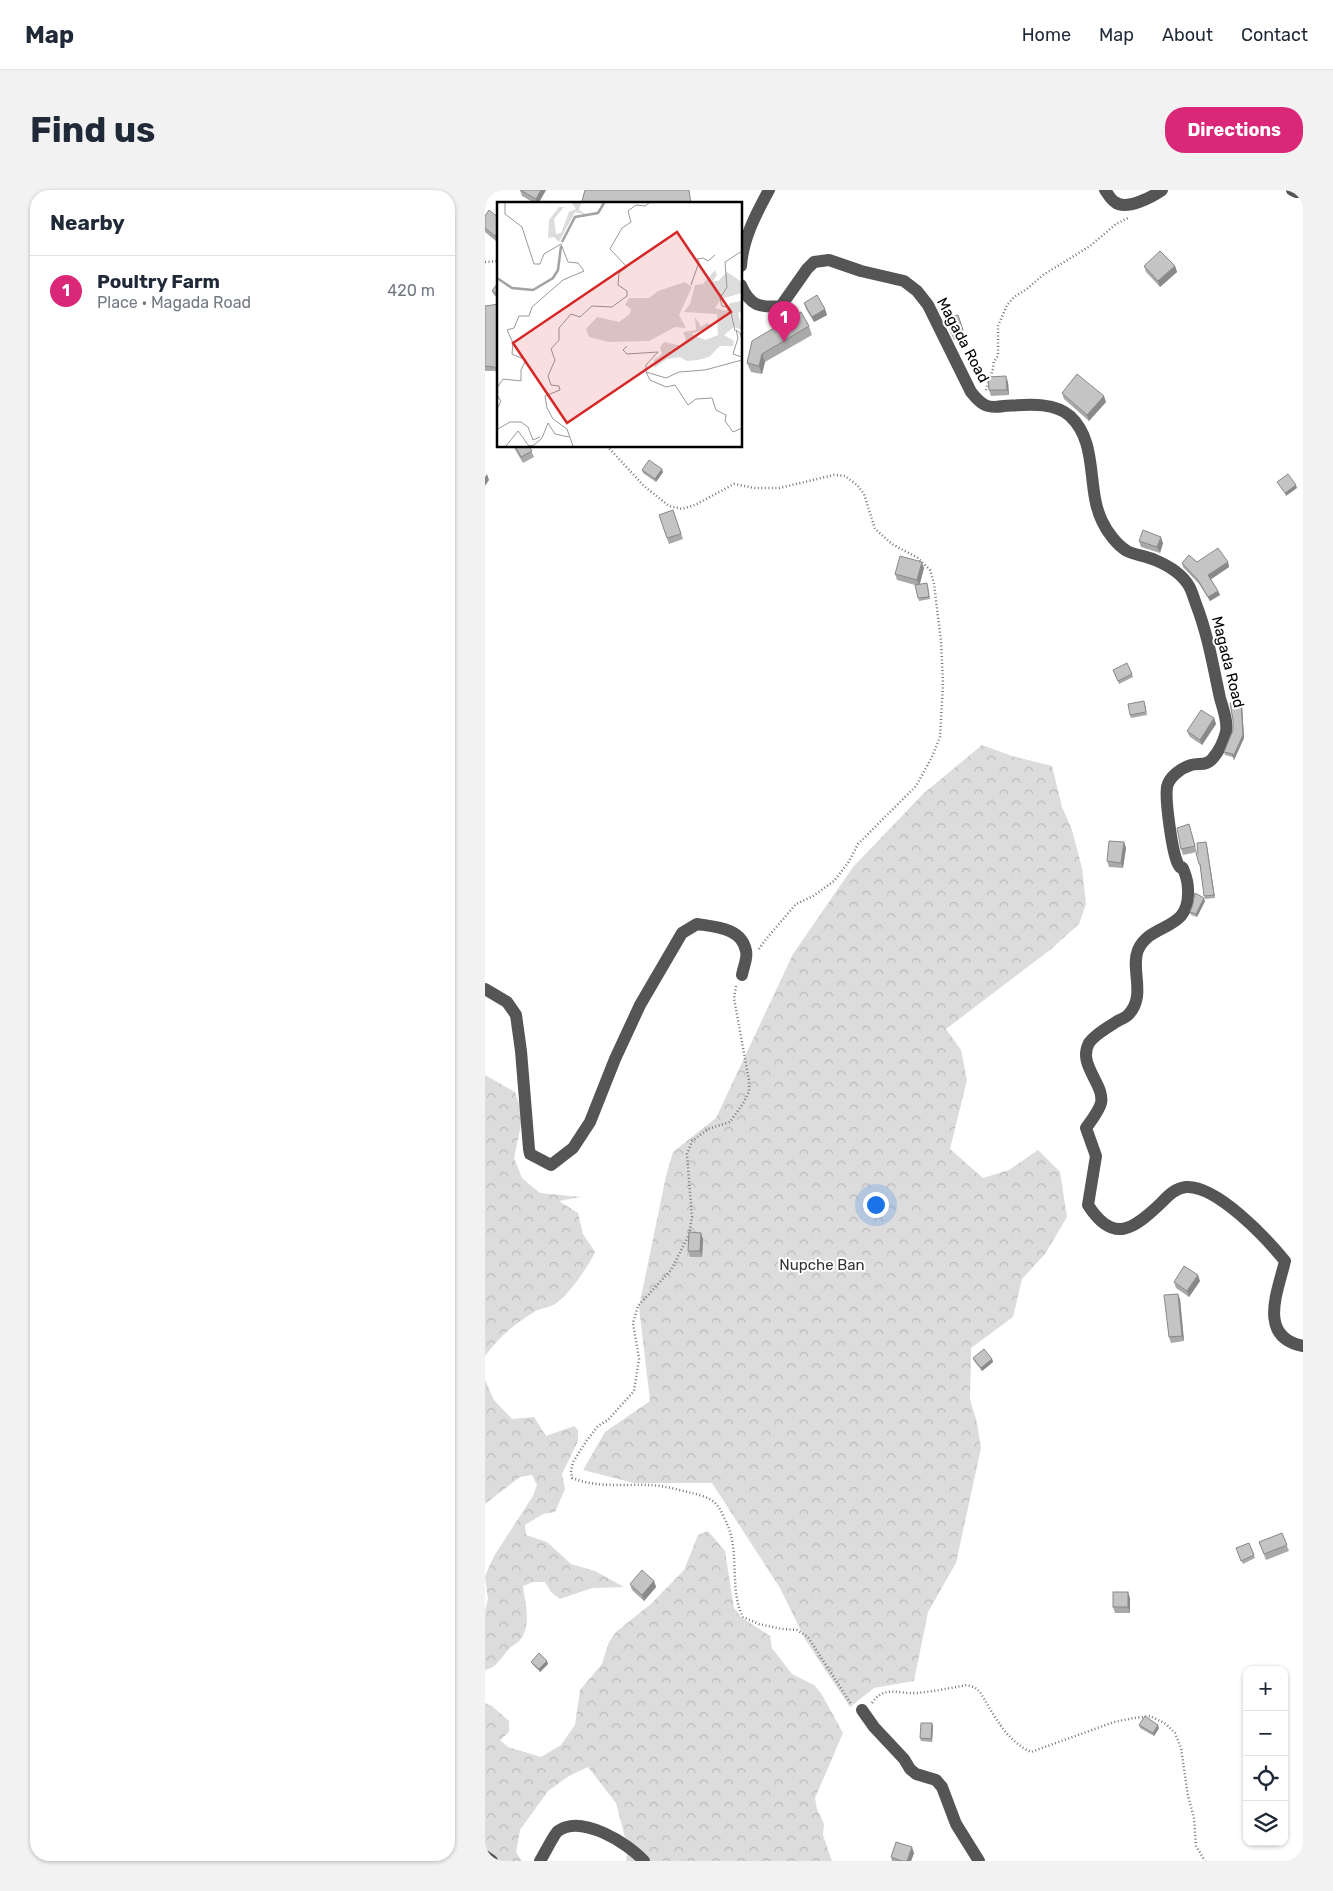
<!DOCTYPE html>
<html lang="en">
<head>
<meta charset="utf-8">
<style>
	:root { --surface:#fff; --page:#f2f2f3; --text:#1f2937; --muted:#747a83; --line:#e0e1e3; --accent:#db2777 }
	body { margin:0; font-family:Rubik,sans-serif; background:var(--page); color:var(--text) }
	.controls { position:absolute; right:15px; bottom:15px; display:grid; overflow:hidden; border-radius:10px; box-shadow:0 1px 4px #0004 }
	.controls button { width:45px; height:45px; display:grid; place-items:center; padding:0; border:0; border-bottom:1px solid var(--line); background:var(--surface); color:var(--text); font:25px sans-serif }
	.you { position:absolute; left:390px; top:1014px; width:18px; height:18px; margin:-12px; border:4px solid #fff; border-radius:50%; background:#1a73e8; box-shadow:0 0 0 8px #1a73e833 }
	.badge { display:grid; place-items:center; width:32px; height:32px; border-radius:50%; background:var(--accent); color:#fff; font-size:16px; font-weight:700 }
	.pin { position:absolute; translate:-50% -41px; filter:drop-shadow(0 1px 2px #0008) }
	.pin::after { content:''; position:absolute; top:26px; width:18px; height:15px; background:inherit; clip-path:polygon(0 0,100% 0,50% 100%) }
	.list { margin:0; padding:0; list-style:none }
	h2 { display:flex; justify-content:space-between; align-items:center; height:65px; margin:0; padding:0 20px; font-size:21px }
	h2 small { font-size:16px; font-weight:400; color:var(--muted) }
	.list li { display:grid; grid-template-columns:32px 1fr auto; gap:15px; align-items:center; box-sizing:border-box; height:70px; padding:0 20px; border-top:1px solid var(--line) }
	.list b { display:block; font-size:19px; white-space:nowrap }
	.list p { margin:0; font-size:16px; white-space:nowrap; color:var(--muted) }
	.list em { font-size:16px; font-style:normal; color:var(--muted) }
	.icon { flex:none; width:28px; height:28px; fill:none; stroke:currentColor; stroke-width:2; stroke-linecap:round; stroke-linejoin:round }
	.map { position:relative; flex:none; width:818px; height:1671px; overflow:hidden; border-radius:20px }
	header { display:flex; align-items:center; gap:30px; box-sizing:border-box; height:70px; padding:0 25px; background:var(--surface); border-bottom:1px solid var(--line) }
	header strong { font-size:24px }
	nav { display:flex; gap:28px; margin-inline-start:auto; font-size:18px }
	.intro { display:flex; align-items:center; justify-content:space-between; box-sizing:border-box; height:120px; padding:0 30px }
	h1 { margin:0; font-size:35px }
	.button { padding:12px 22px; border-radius:20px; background:var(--accent); color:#fff; font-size:18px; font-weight:700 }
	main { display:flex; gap:30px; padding:0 30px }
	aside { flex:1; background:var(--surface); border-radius:20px; box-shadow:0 1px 4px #0004 }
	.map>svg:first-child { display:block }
	.forest { fill:url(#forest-crowns) }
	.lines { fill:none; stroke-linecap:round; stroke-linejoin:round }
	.path { stroke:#777; stroke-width:2.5; stroke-dasharray:1 2.5; stroke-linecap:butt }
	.minor { stroke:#555; stroke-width:12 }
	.wall { fill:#a9a9a9 }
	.shaded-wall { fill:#898989 }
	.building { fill:#c4c4c4; stroke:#898989 }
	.labels { text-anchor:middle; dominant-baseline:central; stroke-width:4; stroke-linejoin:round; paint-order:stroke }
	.street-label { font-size:15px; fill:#000; stroke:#fff }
	.park-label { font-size:15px; fill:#333; stroke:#fff }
	.inset-river { fill:none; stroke:#a3a3a3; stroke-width:2.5 }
	.inset-road { fill:none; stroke:#999; stroke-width:1 }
	.view { fill:#d62828; fill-opacity:0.15; stroke:#d62828; stroke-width:2.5 }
	.inset-edge { fill:none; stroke:#000; stroke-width:2.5 }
</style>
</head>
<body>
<header>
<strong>Map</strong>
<nav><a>Home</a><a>Map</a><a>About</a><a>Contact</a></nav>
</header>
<div class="intro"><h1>Find us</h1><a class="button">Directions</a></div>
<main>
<aside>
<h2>Nearby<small></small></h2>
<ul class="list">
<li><span class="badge">1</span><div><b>Poultry Farm</b><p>Place · Magada Road</p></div><em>420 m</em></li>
</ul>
</aside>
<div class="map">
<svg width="818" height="1671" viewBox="0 0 818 1671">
	<defs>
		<pattern id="forest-crowns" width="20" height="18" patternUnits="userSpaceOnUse" patternTransform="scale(1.25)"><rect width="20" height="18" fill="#dcdcdc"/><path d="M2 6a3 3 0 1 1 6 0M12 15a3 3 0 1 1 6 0" fill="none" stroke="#bbb"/></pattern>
	</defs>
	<rect width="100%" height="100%" fill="#fff"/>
	<g class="forest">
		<path d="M 497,555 L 527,566 L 567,576 L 577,617 L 587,640 L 597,678 L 601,714 L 594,734 L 565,760 L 461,839 L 476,860 L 482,890 L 465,959 L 498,988 L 524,980 L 553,960 L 575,982 L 582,1027 L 560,1064 L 537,1089 L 528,1127 L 486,1158 L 485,1209 L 492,1233 L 496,1258 L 471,1373 L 443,1422 L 429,1491 L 389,1498 L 365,1517 L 320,1449 L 295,1398 L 227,1293 L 149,1293 L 98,1280 L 120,1242 L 165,1211 L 154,1117 L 181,986 L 188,962 L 231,928 L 308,764 L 368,677 L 438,604 Z"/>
		<path d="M 0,885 L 30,902 L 38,925 L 29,968 L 37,988 L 55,1003 L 96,1007 L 74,1011 L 93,1023 L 98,1044 L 110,1062 C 103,1077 84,1105 70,1114 C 63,1118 55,1118 49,1122 C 29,1134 13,1148 0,1166 Z"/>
		<path d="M 0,1190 L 9,1210 L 27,1229 L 49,1227 L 61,1246 L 89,1236 L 93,1240 L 93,1251 L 77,1284 L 80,1299 L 70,1322 L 58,1324 L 40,1335 L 41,1345 L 62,1352 L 86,1374 L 110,1381 L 139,1397 L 107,1398 L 75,1409 L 66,1402 L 60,1392 L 48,1392 L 38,1396 C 40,1413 47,1435 35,1450 C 32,1454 26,1456 23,1460 C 16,1468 11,1478 0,1480 L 0,1421 L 3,1409 L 0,1386 L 9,1366 L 48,1306 L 52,1295 L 47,1285 L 35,1287 L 0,1314 Z"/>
		<path d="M 223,1341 L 240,1361 L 249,1418 L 256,1427 L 285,1446 L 287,1458 L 307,1484 L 329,1495 L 336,1503 L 358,1543 L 330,1608 L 332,1619 L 339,1634 L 338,1645 L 347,1671 L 141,1671 L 143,1659 L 131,1613 L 103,1577 L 84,1586 L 63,1601 L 35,1640 L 31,1662 L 37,1671 L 0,1671 L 0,1513 L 7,1516 L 24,1531 L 24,1542 L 15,1550 L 23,1557 L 56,1567 L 76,1555 L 90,1535 L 95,1500 L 117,1474 L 124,1452 L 131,1442 L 167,1413 L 199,1380 L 213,1345 Z"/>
	</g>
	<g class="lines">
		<g class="path">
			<path d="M 0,72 L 14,71"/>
			<path d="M 501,200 L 508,179 L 509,171 L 513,166 L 513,136 L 522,115 L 529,107 L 542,99 L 558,85 L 605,56 L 631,34 L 643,28"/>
			<path d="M 122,256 L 159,296 L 184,316 L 197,319 L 210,315 L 249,294 L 270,298 L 294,298 L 349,285 L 360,286 L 372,295 L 379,304 L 390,339 L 407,354 L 433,368 L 445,380 L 449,394 L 456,451 L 458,494 L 455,547 L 447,567 L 431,596 L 373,654 L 363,673 L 349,691 L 328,706 L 311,714 L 282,748 L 273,760"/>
			<path d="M 251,796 L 249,808 L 264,891 L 264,902 L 259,912 L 245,932 L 223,939 L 207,951 L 202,964 L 207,1027 L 204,1045 L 186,1080 L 153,1116 L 148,1133 L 154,1169 L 149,1201 L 123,1230 L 113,1236 L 102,1250 L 88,1272 L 86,1281 L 87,1288 C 112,1298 140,1294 166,1295 C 180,1296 194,1300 207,1303 C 215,1305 226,1308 231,1314 C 236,1319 239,1328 242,1334 C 255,1361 244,1401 258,1427 L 274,1434 L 297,1439 L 312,1440 L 323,1447 L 366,1514"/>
			<path d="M 387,1513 C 399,1495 413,1504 430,1503 C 447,1502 465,1498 482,1495 L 489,1497 L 495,1502 C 509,1525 521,1551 546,1562 L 629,1532 L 649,1528 L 665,1526 L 681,1534 L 690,1543 L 696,1558 L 703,1606 L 709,1628 L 711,1656 L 720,1671"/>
		</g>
		<g class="minor">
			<path d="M 620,0 C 623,4 626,10 630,12 C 641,21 667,7 677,0"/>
			<path d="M 807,0 L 811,2 L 818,2"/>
			<path d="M 256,76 C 258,48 271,24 284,0"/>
			<path d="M 256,95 C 265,116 275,118 296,116 L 322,79 L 329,72 L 344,70 L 376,81 L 419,91 L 432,101 L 443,115 L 486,202 C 490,207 494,212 500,215 C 506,218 513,217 519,216 C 540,215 568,211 585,226 C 614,253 601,298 617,331 C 622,342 632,355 642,361 C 650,365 661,366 670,370 C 682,375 697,384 704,396 C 707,401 709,409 711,414 C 723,445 728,476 735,508 C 738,519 743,531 741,542 C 739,550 734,561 728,568 C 722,576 715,573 706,575 C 696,578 684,587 682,597 C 680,610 687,662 693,674 C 697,682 696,673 699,681 C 701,686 703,695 703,700 C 705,743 666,731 653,760 C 645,779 662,806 643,825 C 640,828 634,830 631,832 C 623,837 609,845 604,853 C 592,875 620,894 616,913 C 614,921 606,931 601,938 L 611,966 L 603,1015 C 628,1054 648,1040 676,1013 C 683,1006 690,998 701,997 C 732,995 782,1049 800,1071 C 793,1101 772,1147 818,1156"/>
			<path d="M 0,799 L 22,812 L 31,825 L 36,861 L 44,959 L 45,964 L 66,975 L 88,958 L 105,932 L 130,869 L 155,815 L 197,743 L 212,734 C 231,737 257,738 261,761 C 263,768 258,778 257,785"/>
			<path d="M 377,1520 L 389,1537 L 419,1569 L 425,1579 L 431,1584 L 451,1590 L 457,1597 L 471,1634 L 494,1671"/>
			<path d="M 0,1666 L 7,1671"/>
			<path d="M 55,1671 C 59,1665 69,1644 73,1641 C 96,1624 143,1653 159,1671"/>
		</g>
	</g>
	<g class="wall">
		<path d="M 35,0 L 61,0 L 53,14 L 51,14 L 37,6 Z"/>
		<path d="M 4,20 L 12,52 L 0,42 L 0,26 Z"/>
		<path d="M 659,76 L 690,76 L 692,82 L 675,97 L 661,82 Z"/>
		<path d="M 14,91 L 14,109 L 9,105 L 7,101 Z"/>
		<path d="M 319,113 L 340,119 L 342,125 L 329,132 L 321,119 Z"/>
		<path d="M 14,114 L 14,184 L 10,181 L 0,181 L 0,116 Z"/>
		<path d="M 473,125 L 480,146 L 469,150 L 460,129 Z"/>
		<path d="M 324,136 L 327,145 L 280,172 L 277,184 L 266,182 L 262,173 L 267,151 Z"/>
		<path d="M 523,192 L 524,205 L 506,206 L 504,200 Z"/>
		<path d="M 577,203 L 621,212 L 604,231 L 579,209 Z"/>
		<path d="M 28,256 L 44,256 L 49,267 L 38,273 Z"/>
		<path d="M 157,280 L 178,282 L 171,292 L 158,283 Z"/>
		<path d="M 188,320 L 198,349 L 184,354 L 174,325 Z"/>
		<path d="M 654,351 L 678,353 L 675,363 L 656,357 Z"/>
		<path d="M 712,372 L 743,372 L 744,377 L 726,389 L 733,401 L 735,405 L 725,411 L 714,394 L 698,377 L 697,373 Z"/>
		<path d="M 439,378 L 435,394 L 443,396 L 445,409 L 434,411 L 430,395 L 412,390 L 410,384 Z"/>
		<path d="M 629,483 L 647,484 L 648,487 L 634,494 Z"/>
		<path d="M 756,512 L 757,515 L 759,548 L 749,570 L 748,567 L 740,565 L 739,562 L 748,540 Z"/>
		<path d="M 660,514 L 662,525 L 646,528 L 645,525 Z"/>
		<path d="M 729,528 L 731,534 L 717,555 L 705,547 L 702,541 Z"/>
		<path d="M 704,634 L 712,662 L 698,665 L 696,659 Z"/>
		<path d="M 639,652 L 641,658 L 638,678 L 624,677 L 622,671 Z"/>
		<path d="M 721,652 L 730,708 L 720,709 L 715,677 L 714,674 L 713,663 Z"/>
		<path d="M 720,711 L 712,727 L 706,725 L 705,722 Z"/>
		<path d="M 218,1049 L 217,1067 L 205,1067 L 203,1061 Z"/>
		<path d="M 715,1091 L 704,1107 L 691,1098 L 689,1092 Z"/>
		<path d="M 695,1109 L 699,1151 L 686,1153 L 684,1147 Z"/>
		<path d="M 488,1168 L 507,1169 L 508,1172 L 497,1181 L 489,1171 Z"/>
		<path d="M 797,1343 L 804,1361 L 781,1370 L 774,1352 Z"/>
		<path d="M 764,1353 L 770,1368 L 758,1374 L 751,1358 Z"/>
		<path d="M 169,1391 L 171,1397 L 159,1411 L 147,1400 L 145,1394 Z"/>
		<path d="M 645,1408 L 645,1423 L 630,1423 L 628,1417 Z"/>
		<path d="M 62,1471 L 63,1474 L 55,1482 L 48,1475 L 46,1472 Z"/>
		<path d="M 654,1535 L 674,1538 L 669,1546 L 655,1538 Z"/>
		<path d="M 448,1536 L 447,1552 L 436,1551 L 435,1548 Z"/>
		<path d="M 429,1663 L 426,1671 L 407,1671 L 406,1667 Z"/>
	</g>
	<g class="shaded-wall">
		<path d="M 56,0 L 61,0 L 53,14 L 52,14 L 51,9 Z"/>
		<path d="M 14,41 L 14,50 L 12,52 L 10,46 Z"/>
		<path d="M 690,76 L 692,82 L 675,97 L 673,91 Z"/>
		<path d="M 340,119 L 342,125 L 329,132 L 327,127 Z"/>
		<path d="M 277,164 L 280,172 L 277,184 L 274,176 Z"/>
		<path d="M 521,186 L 523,192 L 524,205 L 522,200 Z"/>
		<path d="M 619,206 L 621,212 L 604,231 L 602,225 Z"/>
		<path d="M 177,279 L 178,282 L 171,292 L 170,289 Z"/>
		<path d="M 2,284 L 4,290 L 0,296 L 0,287 Z"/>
		<path d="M 811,295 L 812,298 L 801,306 L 800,303 Z"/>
		<path d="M 676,347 L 678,353 L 675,363 L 672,357 Z"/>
		<path d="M 437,372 L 439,378 L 434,396 L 432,390 Z"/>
		<path d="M 743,372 L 744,377 L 725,390 L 723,385 Z"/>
		<path d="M 733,401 L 735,405 L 725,411 L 723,407 Z"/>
		<path d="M 756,512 L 757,515 L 759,548 L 749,570 L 748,567 Z"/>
		<path d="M 729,528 L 731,534 L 717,555 L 715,550 Z"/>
		<path d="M 639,652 L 641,658 L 638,678 L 636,673 Z"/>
		<path d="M 721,652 L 722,655 L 730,708 L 729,705 Z"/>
		<path d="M 719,708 L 720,711 L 712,727 L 711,724 Z"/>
		<path d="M 216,1043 L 218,1049 L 217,1067 L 215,1061 Z"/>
		<path d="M 713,1085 L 715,1091 L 704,1107 L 702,1101 Z"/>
		<path d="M 693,1104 L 695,1109 L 699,1151 L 697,1146 Z"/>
		<path d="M 507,1169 L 508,1172 L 497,1181 L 496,1178 Z"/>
		<path d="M 169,1391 L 171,1397 L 159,1411 L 157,1405 Z"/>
		<path d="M 643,1402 L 645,1408 L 645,1423 L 643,1417 Z"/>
		<path d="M 62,1471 L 63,1474 L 55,1482 L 54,1479 Z"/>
		<path d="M 447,1533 L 448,1536 L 447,1552 L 446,1549 Z"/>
		<path d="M 673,1535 L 674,1538 L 669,1546 L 668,1543 Z"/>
		<path d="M 427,1657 L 429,1663 L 426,1671 L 422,1671 Z"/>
	</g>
	<g class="building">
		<path d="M 35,0 L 56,0 L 51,9 Z"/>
		<path d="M 100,0 L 204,0 L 206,14 L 103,14 L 97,11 Z"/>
		<path d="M 4,20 L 14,28 L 14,41 L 10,46 L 0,38 L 0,26 Z"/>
		<path d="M 675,61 L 690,76 L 673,91 L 659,76 Z"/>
		<path d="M 14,91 L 14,105 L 7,101 Z"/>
		<path d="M 332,105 L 340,119 L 327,127 L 319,113 Z"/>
		<path d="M 14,114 L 14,180 L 9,177 L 0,176 L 0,116 Z"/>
		<path d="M 316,122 L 324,136 L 277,164 L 274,176 L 262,173 L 267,151 Z"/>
		<path d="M 473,125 L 478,140 L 467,144 L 460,129 Z"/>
		<path d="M 592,184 L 619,206 L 602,225 L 577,203 Z"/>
		<path d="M 521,186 L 522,200 L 504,200 L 503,187 Z"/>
		<path d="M 30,256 L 44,256 L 47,261 L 36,267 Z"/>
		<path d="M 164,270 L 177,279 L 170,289 L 157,280 Z"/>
		<path d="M 803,284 L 811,295 L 800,303 L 792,292 Z"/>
		<path d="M 188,320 L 196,344 L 182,348 L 174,325 Z"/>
		<path d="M 658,340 L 676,347 L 672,357 L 654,351 Z"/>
		<path d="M 733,358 L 743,372 L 723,385 L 733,401 L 723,407 L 713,390 L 697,373 L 704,365 L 712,372 Z"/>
		<path d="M 415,366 L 437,372 L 432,390 L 410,384 Z"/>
		<path d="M 442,393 L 444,407 L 433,408 L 430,395 Z"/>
		<path d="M 642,473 L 647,484 L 633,491 L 628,480 Z"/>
		<path d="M 659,511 L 661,522 L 645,525 L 643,514 Z"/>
		<path d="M 756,512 L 758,545 L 748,567 L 748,564 L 739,562 L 748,540 L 748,530 L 745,513 Z"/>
		<path d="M 716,520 L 729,528 L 715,550 L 702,541 Z"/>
		<path d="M 704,634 L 710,656 L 696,659 L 692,638 Z"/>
		<path d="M 624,651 L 639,652 L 636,673 L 622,671 Z"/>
		<path d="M 721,652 L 729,705 L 719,706 L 715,674 L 714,674 L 711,663 L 713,663 L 712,653 Z"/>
		<path d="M 710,703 L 719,708 L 711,724 L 705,722 L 708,714 Z"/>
		<path d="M 204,1042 L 216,1043 L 215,1061 L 203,1061 Z"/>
		<path d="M 699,1076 L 713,1085 L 702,1101 L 689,1092 Z"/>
		<path d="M 693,1104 L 697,1146 L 684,1147 L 679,1105 Z"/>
		<path d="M 499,1159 L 507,1169 L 496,1178 L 488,1168 Z"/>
		<path d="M 797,1343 L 802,1355 L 779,1364 L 774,1352 Z"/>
		<path d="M 764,1353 L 769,1365 L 756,1371 L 751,1358 Z"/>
		<path d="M 157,1380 L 169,1391 L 157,1405 L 145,1394 Z"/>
		<rect x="628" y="1402" width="15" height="15"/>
		<path d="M 54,1463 L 62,1471 L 54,1479 L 46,1472 Z"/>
		<path d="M 660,1526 L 673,1535 L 668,1543 L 654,1535 Z"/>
		<path d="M 436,1533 L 447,1533 L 446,1549 L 435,1548 Z"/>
		<path d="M 411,1652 L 427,1657 L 422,1671 L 417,1671 L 406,1667 Z"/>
	</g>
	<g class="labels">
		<g class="street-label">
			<text transform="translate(478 150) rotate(62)">Magada Road</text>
			<text transform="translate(743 472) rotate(76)">Magada Road</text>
		</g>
		<g class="park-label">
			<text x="337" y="1075">Nupche Ban</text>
		</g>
	</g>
	<g transform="translate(12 12)">
		<rect width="245" height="245" fill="#fff"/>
		<path d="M 75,1 L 84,1 L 82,8 L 90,13 L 78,10 L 62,40 L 57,35 L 51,36 L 52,18 L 62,5 L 67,5 L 57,17 L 59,32 L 64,31 L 72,10 L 79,7 ZM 218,68 L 220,73 L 216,79 L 221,79 L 230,70 L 245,80 L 245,91 L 224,97 L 218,106 L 229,109 L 233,101 L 245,99 L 245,109 L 241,111 L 245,128 L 237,125 L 227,133 L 237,139 L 236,144 L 223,144 L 212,155 L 201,158 L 190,159 L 183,155 L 170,157 L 157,166 L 157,158 L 165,152 L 163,145 L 167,140 L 185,144 L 189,137 L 186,130 L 199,128 L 198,115 L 204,125 L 210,121 L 216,124 L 194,132 L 208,138 L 221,133 L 220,112 L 187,110 L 193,102 L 198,83 L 206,82 ZM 188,80 L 195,85 L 182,113 L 189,126 L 178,125 L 152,139 L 112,140 L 92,135 L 89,127 L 100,115 L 122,120 L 133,112 L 134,107 L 128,103 L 132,96 L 152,96 L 161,89 Z" fill="#dcdcdc"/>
		<path class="inset-river" d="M 65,40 L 78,15 L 101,11 L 107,1M 0,76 L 15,86 L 36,88 L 56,76 L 61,68 L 64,44"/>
		<path class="inset-road" d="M 194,83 L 202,60 L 200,57 L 206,56 L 211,59 L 218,53M 238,129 L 233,106 L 225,104 L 223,96 L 230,85 L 228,60 L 245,49M 245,138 L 243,131 L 239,128 L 241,136 L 236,152 L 245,155M 130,144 L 126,148 L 130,152 L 161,150 L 149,163 L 149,170M 245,158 L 208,168 L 182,170 L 169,176 L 149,170 L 153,178 L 169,185 L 178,183 L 191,203 L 199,197 L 215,196 L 219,208 L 229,213 L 228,219 L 236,230 L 245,226M 0,186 L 6,177 L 24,179 L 24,168 L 29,158 L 15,152 L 16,141 L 10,128 L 17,126 L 22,114 L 32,114 L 35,105 L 66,78 L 87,69 L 81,61 L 71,60 L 64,42 L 47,52 L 43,62 L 37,62 L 25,25 L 8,12 L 8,1M 0,193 L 4,199 L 0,207M 1,227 L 13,220 L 24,220 L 31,225 L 36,238 L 43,235M 9,244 L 21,229 L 32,244 L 37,243 L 45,236 L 51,221 L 58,232 L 72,235M 76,244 L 70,227 L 56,217 L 50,206 L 48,194 L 63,188 L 62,184 L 54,183 L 51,174 L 58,158 L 54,147 L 62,138 L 62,126 L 74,112 L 83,115 L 95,104 L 115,105 L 130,94 L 130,89 L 121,83 L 122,71 L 130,65 L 113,47 L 125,26 L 134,20 L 131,9 L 139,3 L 148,4 L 152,1"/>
		<path class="view" d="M 180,30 L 234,110 L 70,221 L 16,141 Z"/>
		<rect width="245" height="245" class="inset-edge"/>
	</g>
</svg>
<div class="controls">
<button>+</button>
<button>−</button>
<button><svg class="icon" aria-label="locate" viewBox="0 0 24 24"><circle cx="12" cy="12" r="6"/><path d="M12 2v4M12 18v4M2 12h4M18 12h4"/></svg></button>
<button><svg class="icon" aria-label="layers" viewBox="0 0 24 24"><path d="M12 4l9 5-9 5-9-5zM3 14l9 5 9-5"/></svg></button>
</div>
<div class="you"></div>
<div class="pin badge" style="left:299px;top:152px">1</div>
</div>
</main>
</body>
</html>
